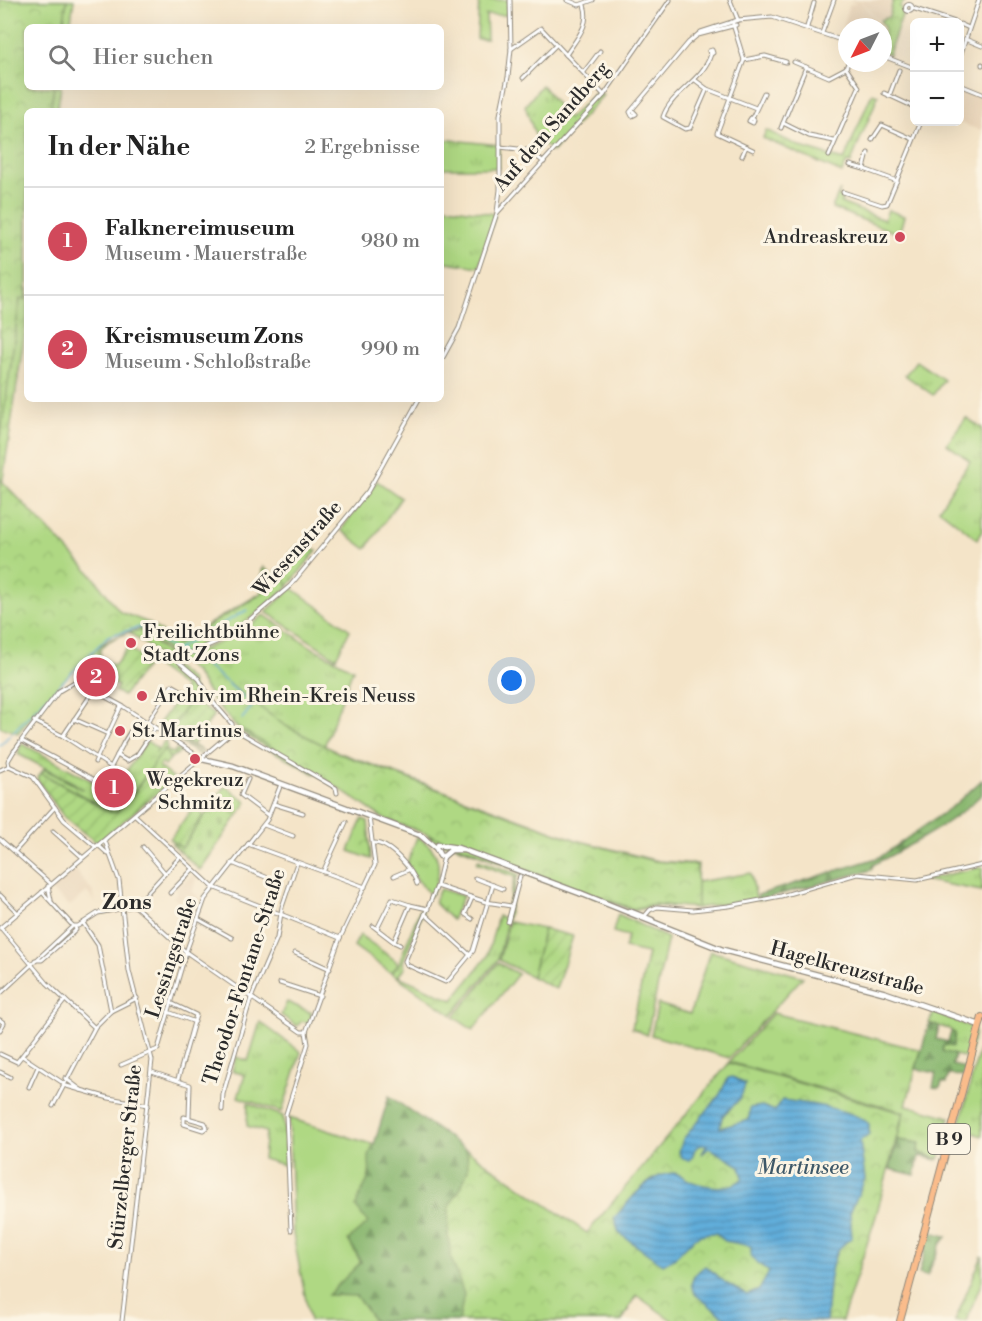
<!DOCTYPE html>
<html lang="de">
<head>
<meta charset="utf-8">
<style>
	:root { --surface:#fff; --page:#f6f6f6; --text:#222; --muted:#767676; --line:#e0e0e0; --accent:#d1495b }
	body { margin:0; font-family:"Libre Bodoni",serif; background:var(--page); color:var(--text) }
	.controls { position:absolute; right:18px; top:18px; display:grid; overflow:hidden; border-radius:9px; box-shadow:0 6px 24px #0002 }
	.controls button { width:54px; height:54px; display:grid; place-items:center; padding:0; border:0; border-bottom:2px solid var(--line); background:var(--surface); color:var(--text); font:30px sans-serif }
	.compass { position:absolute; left:838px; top:18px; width:54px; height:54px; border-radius:50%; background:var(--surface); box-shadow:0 6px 24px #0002; rotate:228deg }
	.you { position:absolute; left:512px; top:681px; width:21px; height:21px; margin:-15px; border:4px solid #fff; border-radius:50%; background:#1a73e8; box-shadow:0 0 0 9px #1a73e833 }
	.badge { display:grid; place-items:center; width:39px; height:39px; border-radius:50%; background:var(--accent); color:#fff; font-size:20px; font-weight:700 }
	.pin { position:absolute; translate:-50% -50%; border:3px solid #fff; box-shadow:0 2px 6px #0006 }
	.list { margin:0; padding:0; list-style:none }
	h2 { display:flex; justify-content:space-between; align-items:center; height:78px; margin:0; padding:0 24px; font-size:26px }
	h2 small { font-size:20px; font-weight:400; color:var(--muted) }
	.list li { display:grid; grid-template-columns:39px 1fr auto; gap:18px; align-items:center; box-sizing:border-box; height:108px; padding:0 24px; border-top:2px solid var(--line) }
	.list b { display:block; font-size:22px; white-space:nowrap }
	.list p { margin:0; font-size:20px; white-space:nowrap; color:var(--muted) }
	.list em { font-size:20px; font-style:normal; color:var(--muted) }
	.icon { flex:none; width:33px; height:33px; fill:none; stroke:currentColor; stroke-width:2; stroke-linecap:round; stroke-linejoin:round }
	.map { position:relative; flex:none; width:982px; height:1321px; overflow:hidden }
	.search { position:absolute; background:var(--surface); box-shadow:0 6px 24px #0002; left:24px; top:24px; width:420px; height:66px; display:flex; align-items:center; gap:15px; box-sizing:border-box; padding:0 21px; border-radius:9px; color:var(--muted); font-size:22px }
	.panel { position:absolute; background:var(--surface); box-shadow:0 6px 24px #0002; left:24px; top:108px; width:420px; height:294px; border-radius:9px }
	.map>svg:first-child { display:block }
	.built { fill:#e9d4b8 }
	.grass { fill:url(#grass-tufts); stroke:#6d8257; stroke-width:1.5 }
	.forest { fill:url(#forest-firs); stroke:#5b724e; stroke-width:1.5 }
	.cemetery { fill:url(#cemetery-stones); stroke:#6d8257; stroke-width:1.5 }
	.park { fill:url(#park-crowns); stroke:#6d8257; stroke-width:1.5 }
	.garden { fill:url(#garden-furrows); stroke:#6d8257; stroke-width:1.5 }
	.pitch { fill:#afd883; stroke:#6d8257; stroke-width:1.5 }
	.water { fill:url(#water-rules); stroke:#466c82; stroke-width:1.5 }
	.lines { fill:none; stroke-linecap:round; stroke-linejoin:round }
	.stream { stroke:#61adda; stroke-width:1.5 }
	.pedestrian-casing { stroke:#90887a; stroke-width:4.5 }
	.minor-casing { stroke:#90887a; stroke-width:5 }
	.tertiary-casing { stroke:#90887a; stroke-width:7 }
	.primary-casing { stroke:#90887a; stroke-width:8 }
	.pedestrian { stroke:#fff; stroke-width:2 }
	.minor { stroke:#fff; stroke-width:3 }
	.tertiary { stroke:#fff; stroke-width:4.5 }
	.primary { stroke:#fabc8b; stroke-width:6 }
	.poi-dot { fill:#d1495b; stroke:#fcf5e5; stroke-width:2 }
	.labels { text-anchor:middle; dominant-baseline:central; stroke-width:6; stroke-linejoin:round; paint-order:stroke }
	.shield { fill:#fcf5e5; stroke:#6a6863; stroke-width:1.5 }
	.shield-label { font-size:18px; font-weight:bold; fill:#2b2b2b }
	.street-label { font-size:20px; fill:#2b2b2b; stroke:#fcf5e5 }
	.poi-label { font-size:20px; fill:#2b2b2b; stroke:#fcf5e5; text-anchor:start }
	.water-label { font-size:21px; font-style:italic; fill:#3e5868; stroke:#fcf5e5 }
	.quarter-label { font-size:22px; font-weight:bold; fill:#2b2b2b; stroke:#fcf5e5 }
</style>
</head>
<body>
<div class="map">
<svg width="982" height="1321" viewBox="0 0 982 1321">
	<defs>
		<pattern id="grass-tufts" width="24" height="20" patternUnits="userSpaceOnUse" patternTransform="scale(1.5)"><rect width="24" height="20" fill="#afd883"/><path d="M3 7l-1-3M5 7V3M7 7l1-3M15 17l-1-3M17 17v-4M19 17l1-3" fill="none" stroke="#97ba71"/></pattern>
		<pattern id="forest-firs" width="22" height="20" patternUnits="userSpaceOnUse" patternTransform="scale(1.5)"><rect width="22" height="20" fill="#8bb871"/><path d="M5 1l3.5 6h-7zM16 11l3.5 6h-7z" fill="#72965d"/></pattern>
		<pattern id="cemetery-stones" width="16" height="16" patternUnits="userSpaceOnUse" patternTransform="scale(1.5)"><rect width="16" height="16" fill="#afd883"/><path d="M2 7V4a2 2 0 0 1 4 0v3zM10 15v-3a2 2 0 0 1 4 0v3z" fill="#97ba71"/></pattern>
		<pattern id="park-crowns" width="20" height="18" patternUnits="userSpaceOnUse" patternTransform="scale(1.5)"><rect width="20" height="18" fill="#afd883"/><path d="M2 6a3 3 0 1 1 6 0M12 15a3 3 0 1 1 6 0" fill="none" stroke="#97ba71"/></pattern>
		<pattern id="garden-furrows" width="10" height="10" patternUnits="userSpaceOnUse" patternTransform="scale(1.5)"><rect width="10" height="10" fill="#afd883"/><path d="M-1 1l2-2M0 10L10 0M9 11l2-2" fill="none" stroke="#97ba71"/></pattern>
		<pattern id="water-rules" width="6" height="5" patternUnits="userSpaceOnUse" patternTransform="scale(1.5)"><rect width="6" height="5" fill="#61adda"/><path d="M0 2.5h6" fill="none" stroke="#508db1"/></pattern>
	</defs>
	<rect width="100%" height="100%" fill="#fcf5e5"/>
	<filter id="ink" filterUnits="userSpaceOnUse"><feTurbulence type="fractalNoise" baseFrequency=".0167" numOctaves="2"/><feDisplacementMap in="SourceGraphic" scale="12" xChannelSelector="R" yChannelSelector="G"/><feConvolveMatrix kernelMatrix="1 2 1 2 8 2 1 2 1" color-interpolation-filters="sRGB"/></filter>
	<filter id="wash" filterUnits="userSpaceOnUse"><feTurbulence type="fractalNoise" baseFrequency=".008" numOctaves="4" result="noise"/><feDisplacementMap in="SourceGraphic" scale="24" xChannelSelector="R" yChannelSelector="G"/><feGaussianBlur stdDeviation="1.35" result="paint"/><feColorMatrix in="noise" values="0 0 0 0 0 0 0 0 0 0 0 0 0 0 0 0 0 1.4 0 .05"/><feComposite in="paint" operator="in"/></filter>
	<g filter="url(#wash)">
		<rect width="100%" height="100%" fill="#f4e4c8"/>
		<g class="built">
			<path d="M 851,0 L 859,0 L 882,27 L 868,27 L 856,23 L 855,27 L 847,27 L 847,36 L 841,33 L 850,4 L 856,4 Z"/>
			<path d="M 860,0 L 891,0 L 888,16 L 877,19 Z"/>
			<path d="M 960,89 L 982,98 L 982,131 L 958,122 Z"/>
			<path d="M 74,868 L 92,891 L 96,903 L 87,892 L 70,906 L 50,890 L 51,887 Z"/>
			<path d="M 192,875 L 196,877 L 193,892 L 202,901 L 201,904 L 187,894 L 179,902 L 173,897 L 178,892 L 175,889 Z"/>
		</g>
		<g class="grass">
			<path d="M 0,0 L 74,0 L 70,27 L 27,27 L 27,87 L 61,87 L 57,111 L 27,111 L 27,317 L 0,499 Z"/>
			<path d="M 479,0 L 509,0 L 507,15 L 486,15 L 487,39 L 477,39 Z"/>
			<path d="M 542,85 L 568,119 L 598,91 L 603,95 L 552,152 L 536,137 L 525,106 Z"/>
			<path d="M 872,93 L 878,95 C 870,119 859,139 851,163 L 847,162 L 842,173 L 763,138 L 766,130 L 801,147 L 844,160 Z"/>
			<path d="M 441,139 L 499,145 L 499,168 L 441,168 Z"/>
			<path d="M 840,190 L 838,196 L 843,198 L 841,203 L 884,220 L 888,210 L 904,216 L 899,234 L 832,208 Z"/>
			<path d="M 441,206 L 495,214 L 479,267 L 441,261 Z"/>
			<path d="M 916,361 L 944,380 L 933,395 L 905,375 Z"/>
			<path d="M 966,418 L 982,428 L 982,531 L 977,539 L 939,509 L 970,461 L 947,444 Z"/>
			<path d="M 377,481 L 401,498 L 366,549 L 341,530 Z"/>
			<path d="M 298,545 L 317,550 L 286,589 L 176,657 L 147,633 L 176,644 L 261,593 L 262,570 L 264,568 L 273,576 L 287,561 L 291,564 L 295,559 L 290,554 Z"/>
			<path d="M 292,588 L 350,630 L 336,658 L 266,612 Z"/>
			<path d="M 264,615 L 313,648 L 353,669 L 324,747 L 576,840 L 658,861 L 698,864 L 697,882 L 751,873 L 756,899 L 697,908 L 675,904 L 671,907 L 654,906 L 634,911 L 453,845 L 437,843 L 428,837 L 435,837 L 381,817 L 317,772 L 314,774 C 299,764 250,741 241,731 C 222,710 200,683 185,657 L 235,636 Z"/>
			<path d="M 140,630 L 171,657 L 170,659 L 167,661 L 129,632 C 117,638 107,639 99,652 L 101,654 C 94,661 85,664 77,672 C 89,648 115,634 140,630 Z"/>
			<path d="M 145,650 L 163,663 L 168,662 L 191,680 L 194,691 L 190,696 L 195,699 L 192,699 L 170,729 L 205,753 L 168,732 L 201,755 L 156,728 L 185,688 L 140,655 Z"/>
			<path d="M 166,739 L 167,751 L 174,753 L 176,749 L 181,752 L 170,758 L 167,756 L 154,764 L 126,803 L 114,813 L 41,773 L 44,769 L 82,789 L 74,783 L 18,754 L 21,743 L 112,792 L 147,741 L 158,749 L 155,754 Z"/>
			<path d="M 417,837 C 442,850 443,873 431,896 L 406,866 Z"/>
			<path d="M 478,860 L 520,875 L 517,877 L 498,960 L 452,1015 L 392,973 L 398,965 L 391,973 L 354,946 L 360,935 L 396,961 L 398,965 L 420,909 L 423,911 L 403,962 L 405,968 L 398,976 L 453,1000 L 487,957 L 498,916 L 505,918 L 515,877 L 477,863 Z"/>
			<path d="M 982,867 L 982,891 L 923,880 Z"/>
			<path d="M 440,889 L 463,896 L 452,920 L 434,902 Z"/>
			<path d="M 618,914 L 668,938 L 647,1035 L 632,1028 L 648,953 L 624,948 L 628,936 L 613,932 Z"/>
			<path d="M 509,922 L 544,929 L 532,977 L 499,960 Z"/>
			<path d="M 710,951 L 803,977 L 729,1058 L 651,1035 L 658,1004 L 690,1014 Z"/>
			<path d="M 498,963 L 518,974 L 473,1030 L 454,1017 Z"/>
			<path d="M 287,1002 L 312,1013 L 309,1023 L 302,1021 L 297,1026 L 281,1015 Z"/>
			<path d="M 934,1012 L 971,1027 L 975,1032 L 969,1058 L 941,1052 L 944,1045 L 952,1044 L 955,1033 L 949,1029 L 929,1023 Z"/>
			<path d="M 773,1013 L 921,1050 L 906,1105 L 950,1117 L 939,1159 L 918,1152 L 920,1143 L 897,1140 L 904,1112 L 729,1062 Z"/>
			<path d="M 260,1022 L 301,1052 L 282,1112 L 238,1097 L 245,1075 L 232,1071 L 236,1057 L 248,1061 Z"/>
			<path d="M 982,1038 L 982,1136 L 959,1128 Z"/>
			<path d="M 248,1103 L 283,1116 L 287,1166 L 263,1159 L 266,1132 L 247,1126 Z"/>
			<path d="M 982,1256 L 982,1281 L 966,1321 L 955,1321 Z"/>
		</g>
		<g class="forest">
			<path d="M 982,780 L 982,794 C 952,824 910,845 873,865 L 871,870 L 758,900 L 758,895 L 880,857 L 953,806 Z"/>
			<path d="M 929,1024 L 939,1026 L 936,1039 L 948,1042 L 951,1032 L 955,1033 L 953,1047 L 944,1045 L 942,1051 L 955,1055 L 952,1065 L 966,1068 L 963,1077 L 949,1074 L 946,1083 L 942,1082 L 940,1088 L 933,1087 L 936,1073 L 916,1069 Z"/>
			<path d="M 389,1096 L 647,1276 L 622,1321 L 374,1321 L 356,1296 L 327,1295 L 361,1262 L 348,1240 L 358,1195 L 369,1178 L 368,1153 L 374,1145 Z"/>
			<path d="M 897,1140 L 920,1143 L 918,1152 L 938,1160 L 919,1156 L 915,1175 L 890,1169 Z"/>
			<path d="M 930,1231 L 947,1237 L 941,1243 L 927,1276 L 919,1274 Z"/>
		</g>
		<path class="cemetery" d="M 225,786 L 247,802 L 200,870 L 172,844 L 173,841 L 182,848 Z"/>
		<g class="park">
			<path d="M 0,0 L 67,0 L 63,27 L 27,27 L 27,87 L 54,87 L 50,111 L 27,111 L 27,282 L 25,299 L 20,299 L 0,440 Z"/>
			<path d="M 893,0 L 906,0 L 900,6 L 903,12 L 889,54 L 883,52 L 884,27 L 880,20 L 889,17 Z"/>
			<path d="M 0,479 L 93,576 L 120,612 L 149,623 L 177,644 L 263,593 L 265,588 L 263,567 L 273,575 L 280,568 L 288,587 C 258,616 226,637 187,654 L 192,659 L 205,663 L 221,678 L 284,725 L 343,755 L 576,840 L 654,861 L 697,865 L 697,908 L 653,904 L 633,909 L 383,818 L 314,772 L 235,726 L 214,701 L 195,672 L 139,628 L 111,635 L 105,640 L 55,689 L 18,733 L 0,727 Z"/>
			<path d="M 362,819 L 368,821 L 371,859 L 349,851 Z"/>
			<path d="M 729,1063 L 903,1113 L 876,1216 L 842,1321 L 673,1321 L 636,1295 L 621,1321 L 459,1321 L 464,1294 L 452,1261 L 448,1236 L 449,1206 L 461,1188 L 468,1170 L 467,1150 L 587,1233 Z"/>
		</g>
		<g class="garden">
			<path d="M 128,647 L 149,663 L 123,696 L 115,691 L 118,686 L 110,682 L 112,678 L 102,671 L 96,662 L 103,658 L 110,664 L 115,665 Z"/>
			<path d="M 192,699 L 214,715 L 193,745 L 170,729 Z"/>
			<path d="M 164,749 L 170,759 L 165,766 L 162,763 L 159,767 L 174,779 L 97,843 L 64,817 L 37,779 L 41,773 L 110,812 L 116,812 L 132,796 Z"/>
			<path d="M 194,806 L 204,815 L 182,848 L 170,839 Z"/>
			<path d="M 544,929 L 573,936 L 556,989 L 532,977 Z"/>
		</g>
		<path class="pitch" d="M 289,1118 L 374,1145 C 364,1159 373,1166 368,1179 C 364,1189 358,1196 356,1207 L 368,1223 L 348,1240 L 361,1262 L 328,1295 L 356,1296 L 374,1321 L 310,1321 L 293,1234 Z"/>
		<path class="water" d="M 733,1077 L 745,1084 C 742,1102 732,1105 722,1117 L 720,1128 L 749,1120 L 750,1108 L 762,1106 L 775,1111 L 782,1100 C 804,1103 854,1109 869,1124 L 869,1134 L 860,1141 L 865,1179 L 850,1213 L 852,1237 C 848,1241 842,1245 838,1250 C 828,1266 828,1302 826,1321 L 729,1321 L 696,1295 C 686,1283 695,1273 705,1266 L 726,1283 L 747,1295 L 759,1290 L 769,1272 L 751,1257 L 751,1246 L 725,1241 L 716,1233 C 687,1231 685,1258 662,1264 L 619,1233 L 614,1218 C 629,1202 648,1174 673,1173 C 679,1173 684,1178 690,1181 C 705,1187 732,1191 743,1178 L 740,1166 L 709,1148 L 701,1155 L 707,1145 C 689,1145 697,1155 689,1161 L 683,1159 L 679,1152 L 683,1139 L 719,1096 L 728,1078 Z"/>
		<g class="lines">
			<g class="stream">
				<path d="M 177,649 L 247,610"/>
				<path d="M 187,655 L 191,660 L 205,664 L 253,705 L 242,719"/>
				<path d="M 0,745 L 108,636 L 144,626 L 172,649 L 185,653"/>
			</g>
		</g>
	</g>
	<g filter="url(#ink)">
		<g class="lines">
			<g class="pedestrian-casing">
				<path id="pedestrian" d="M 123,743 L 134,725"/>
			</g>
			<g class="minor-casing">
				<g id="minor">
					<path d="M 567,0 L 579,5 L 593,0"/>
					<path d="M 730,0 L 738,20"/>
					<circle cx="909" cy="8" r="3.5"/>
					<path d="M 912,8 L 955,22"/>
					<path d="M 733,24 L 744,60 L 717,133 L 753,150"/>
					<path d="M 960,24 L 969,28"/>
					<path d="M 807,27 L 814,3"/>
					<path d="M 822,33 L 834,0"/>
					<path d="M 698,35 L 736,25"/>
					<path d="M 965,39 L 982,46"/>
					<path d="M 511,49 L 541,28 L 604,95"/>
					<path d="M 712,50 L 713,53 L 711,54 L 709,51 Z"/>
					<path d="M 566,55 C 576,39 591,25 584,5"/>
					<path d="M 883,56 L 914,68"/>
					<path d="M 960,56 L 979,0"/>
					<path d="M 744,60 L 765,56 L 786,62"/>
					<path d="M 794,62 L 806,67"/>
					<path d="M 982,65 L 982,64"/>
					<path d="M 584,72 L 600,51"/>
					<path d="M 523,78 L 555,46"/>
					<path d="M 695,80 L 707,89 L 756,108"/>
					<path d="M 960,85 L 982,94"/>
					<path d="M 707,89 L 690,128 L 685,129 L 663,117 C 671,92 703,81 711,54"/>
					<path d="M 884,93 L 914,107"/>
					<path d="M 889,96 L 899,70"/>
					<path d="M 633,111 L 636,114 L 632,116 L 630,112 L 688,43 L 701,32 L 738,20 L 772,17 L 847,42"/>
					<path d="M 751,118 L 754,120 L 753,123 L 749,121 Z"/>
					<path d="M 752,118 L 764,93"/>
					<path d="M 781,128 L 783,123"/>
					<path d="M 872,140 L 882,125 L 913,139"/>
					<path d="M 834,141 L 809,136 L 783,123 L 806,67 L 829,77 L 846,68"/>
					<path d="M 500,147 L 527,150 L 544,162"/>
					<path d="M 868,153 L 864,169 L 897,181"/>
					<path d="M 742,156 L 746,147"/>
					<path d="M 829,156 L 859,87 L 846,68 L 848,63"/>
					<path d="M 850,165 L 864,169"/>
					<path d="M 843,192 L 882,205 L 887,204 L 921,122"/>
					<path d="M 497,212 L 500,190 L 500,115 L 508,77 L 511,49 L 510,0"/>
					<path d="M 441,361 L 459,328 L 497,213 L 604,95 L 670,0"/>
					<path d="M 74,719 L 108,734"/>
					<path d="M 34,721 L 63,736 L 111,767"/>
					<path d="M 147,723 L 172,685 L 181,690"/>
					<path d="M 135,724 L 139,717"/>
					<path d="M 234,729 L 336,788 L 337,793"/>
					<path d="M 63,736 L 94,690"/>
					<path d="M 21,741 L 59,691 L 76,681 L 124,707 L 201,758"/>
					<path d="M 22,741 L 110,788"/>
					<path d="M 15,750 L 20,743"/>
					<path d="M 117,755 L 127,761 L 137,755 L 155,728"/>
					<path d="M 95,762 L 121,706"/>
					<path d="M 9,766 L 33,777 L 64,820 L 96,847"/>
					<path d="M 9,766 L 8,761 L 14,751"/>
					<path d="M 0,770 L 9,766"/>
					<path d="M 248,779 L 241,795 L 269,816"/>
					<path d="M 102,784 L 123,744"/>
					<path d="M 274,804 L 303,813"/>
					<path d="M 135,815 L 213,887 L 340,938"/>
					<path d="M 264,825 L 293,836"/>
					<path d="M 53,831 L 82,857"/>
					<path d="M 0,839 L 51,884"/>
					<path d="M 105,841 L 119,880 L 129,971 L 152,1060 L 122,1321"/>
					<path d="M 374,843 C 390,843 413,870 417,884"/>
					<path d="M 248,844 L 365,887"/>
					<path d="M 98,845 L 108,854"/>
					<path d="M 143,847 L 165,873"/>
					<path d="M 16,850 L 55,807"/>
					<path d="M 444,856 L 437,886 L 405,961 L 407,965 L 445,982 L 449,980 L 473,951 L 493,885"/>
					<path d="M 232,863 L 268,878"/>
					<path d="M 323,872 L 346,822"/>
					<path d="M 394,876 L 408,870"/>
					<path d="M 475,878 L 503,889"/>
					<path d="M 48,886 L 51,900"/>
					<path d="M 437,886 L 486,902 L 511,906"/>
					<path d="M 42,892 L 73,926"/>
					<path d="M 170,893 L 193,869"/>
					<path d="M 0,895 L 18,913"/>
					<path d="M 410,905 L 428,909"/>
					<path d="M 135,906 L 186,952 L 301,1032 L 306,1032"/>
					<path d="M 135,906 L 180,857"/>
					<path d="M 425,914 L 470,955"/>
					<path d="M 644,917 L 650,910 L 657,907 L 693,910 L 729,906 L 781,896 L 857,874 L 917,880 L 982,865"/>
					<path d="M 198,919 L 232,938"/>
					<path d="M 472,919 L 465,914 L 472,898"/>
					<path d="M 508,922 L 520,876"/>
					<path d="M 83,923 L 98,945 L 111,1011"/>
					<path d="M 373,926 L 394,942 L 410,905 L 392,899 L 377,929"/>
					<path d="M 0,928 L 233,731 L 232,724 L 213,702 L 199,679 L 179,662 L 179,658 L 230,636 L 290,586 L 368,491 L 419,399"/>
					<path d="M 1,928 L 47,983 L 94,1027"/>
					<path d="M 394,942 L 400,945"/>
					<path d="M 295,953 L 330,969"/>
					<path d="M 35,960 L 42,960 L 76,930 L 75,927"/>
					<path d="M 280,983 L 320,996"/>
					<path d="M 0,994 L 73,926 L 78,926 L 98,913 L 135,906"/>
					<path d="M 171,1003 L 196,1015 L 178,1079"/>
					<path d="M 168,1012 L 195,1022"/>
					<path d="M 0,1020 L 4,1023 L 0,1030"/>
					<path d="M 306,1032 L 340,938 L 375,865 L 369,817"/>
					<path d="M 0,1054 L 17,1062 L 65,1000"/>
					<path d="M 22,1056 L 63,1083"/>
					<path d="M 121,1065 L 158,1049 L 186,952 L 205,899 L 267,820 L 281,784"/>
					<path d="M 0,1072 L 10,1077"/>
					<path d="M 152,1072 L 190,1085 L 189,1117"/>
					<path d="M 65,1078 L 81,1090"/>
					<path d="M 63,1085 L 109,1098 L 148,1105"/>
					<path d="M 29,1087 L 38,1067"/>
					<path d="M 53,1106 L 95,1027 L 111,1011 L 137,998"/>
					<path d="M 222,1110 L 223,1094 L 251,998 L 277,938 L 282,907 L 297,863"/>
					<path d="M 184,1117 L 205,1123 L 207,1127 L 203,1130 L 184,1124 Z"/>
					<path d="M 291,1230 L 286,1114 L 308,1044 L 306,1032"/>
				</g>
			</g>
			<g class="tertiary-casing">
				<g id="tertiary">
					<path d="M 202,759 L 233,766 L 420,835 L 436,848 L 440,856 L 444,856 L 451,850 L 463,850"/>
					<path d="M 438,845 L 458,848 L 582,894"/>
					<path d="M 580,893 L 723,950 L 886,993 L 980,1025"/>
					<path d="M 629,911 L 652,920"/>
				</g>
			</g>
			<g class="primary-casing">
				<path id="primary" d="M 900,1321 L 982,1017"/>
			</g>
			<use href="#pedestrian" class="pedestrian"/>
			<use href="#minor" class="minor"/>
			<use href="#tertiary" class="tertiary"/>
			<use href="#primary" class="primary"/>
		</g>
	</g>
	<g class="poi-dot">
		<circle cx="900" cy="237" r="6"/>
		<circle cx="131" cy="643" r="6"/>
		<circle cx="142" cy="696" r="6"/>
		<circle cx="120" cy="731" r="6"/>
		<circle cx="195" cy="759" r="6"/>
	</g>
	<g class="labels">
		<rect class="shield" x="928" y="1124" width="42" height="30" rx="4.5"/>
		<g class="shield-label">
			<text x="949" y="1139">B 9</text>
		</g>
		<g class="street-label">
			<text transform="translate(552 127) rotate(-49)">Auf dem Sandberg</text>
			<text transform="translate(298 549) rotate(-48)">Wiesenstraße</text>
			<text transform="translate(172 958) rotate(-72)">Lessingstraße</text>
			<text transform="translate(847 969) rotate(15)">Hagelkreuzstraße</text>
			<text transform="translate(245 977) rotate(-72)">Theodor-Fontane-Straße</text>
			<text transform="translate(126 1157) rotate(-84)">Stürzelberger Straße</text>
		</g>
		<g class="poi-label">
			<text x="888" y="237" text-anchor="end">Andreaskreuz</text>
			<text x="143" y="632">Freilichtbühne<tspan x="143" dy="23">Stadt Zons</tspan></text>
			<text x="154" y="696">Archiv im Rhein-Kreis Neuss</text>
			<text x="132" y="731">St. Martinus</text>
			<text x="195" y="780" text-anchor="middle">Wegekreuz<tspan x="195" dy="23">Schmitz</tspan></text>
		</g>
		<g class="water-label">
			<text x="803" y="1168">Martinsee</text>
		</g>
		<g class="quarter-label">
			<text x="127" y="902">Zons</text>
		</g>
	</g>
</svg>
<div class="controls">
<button>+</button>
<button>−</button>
</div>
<svg class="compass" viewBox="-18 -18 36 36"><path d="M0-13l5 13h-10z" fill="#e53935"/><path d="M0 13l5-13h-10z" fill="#767676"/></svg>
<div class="you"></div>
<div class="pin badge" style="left:114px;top:788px">1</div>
<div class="pin badge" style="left:96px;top:677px">2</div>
<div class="search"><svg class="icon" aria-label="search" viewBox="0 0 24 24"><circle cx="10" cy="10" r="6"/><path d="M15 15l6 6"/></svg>Hier suchen</div>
<section class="panel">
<h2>In der Nähe<small>2 Ergebnisse</small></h2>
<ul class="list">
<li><span class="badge">1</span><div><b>Falknereimuseum</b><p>Museum · Mauerstraße</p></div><em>980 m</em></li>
<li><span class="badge">2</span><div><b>Kreismuseum Zons</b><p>Museum · Schloßstraße</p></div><em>990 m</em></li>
</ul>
</section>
</div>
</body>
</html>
